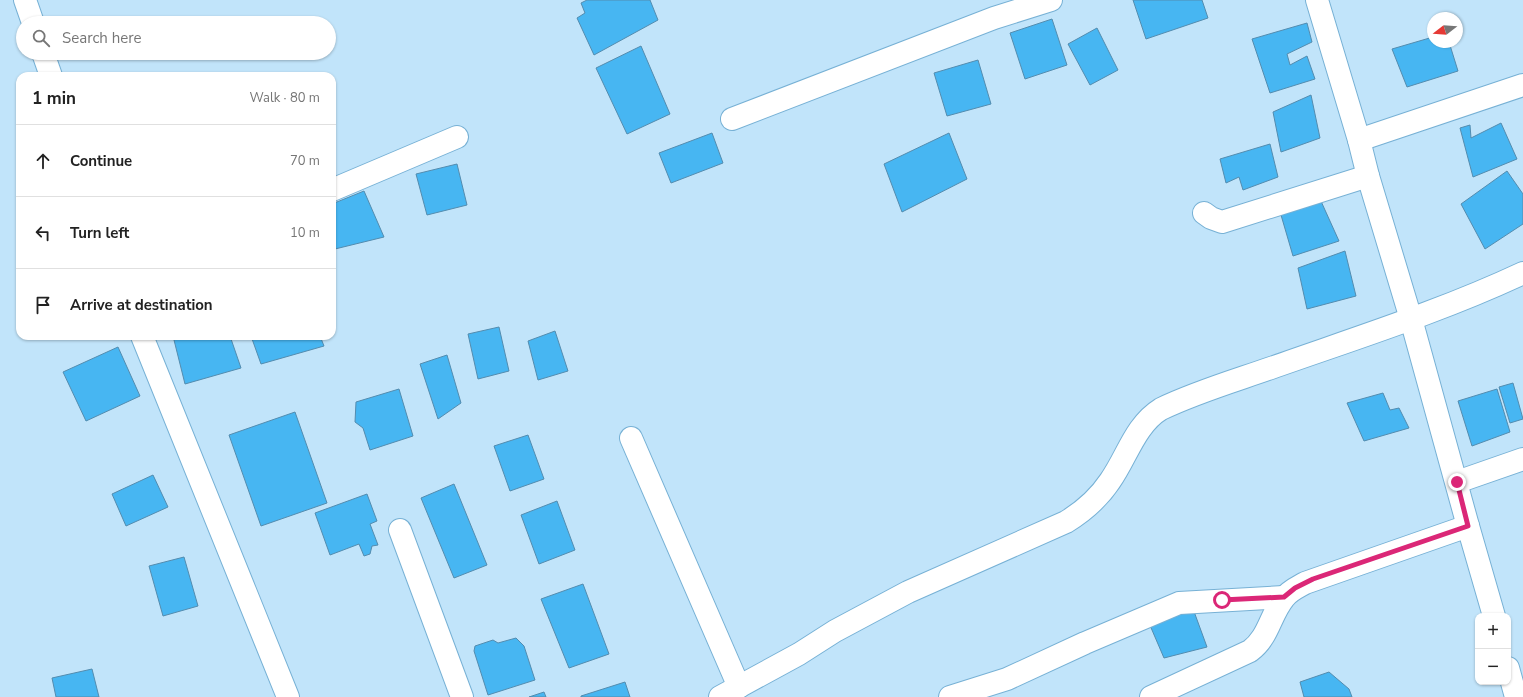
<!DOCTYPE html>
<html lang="en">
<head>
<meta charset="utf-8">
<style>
	:root { --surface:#fff; --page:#f2f2f2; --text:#222; --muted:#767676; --line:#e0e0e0 }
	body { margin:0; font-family:"Nunito Sans",sans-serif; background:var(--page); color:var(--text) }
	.controls { position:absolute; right:12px; bottom:12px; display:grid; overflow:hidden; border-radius:8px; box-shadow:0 1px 3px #0004 }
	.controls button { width:36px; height:36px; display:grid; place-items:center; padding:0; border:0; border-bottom:1px solid var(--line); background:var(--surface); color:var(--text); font:20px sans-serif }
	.compass { position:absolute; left:1427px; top:12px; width:36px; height:36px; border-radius:50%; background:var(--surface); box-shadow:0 1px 3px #0004; rotate:253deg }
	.stop { position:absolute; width:12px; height:12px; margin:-9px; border:3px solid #db2777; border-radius:50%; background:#fff }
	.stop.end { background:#db2777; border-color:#fff; box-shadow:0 1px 4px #0008 }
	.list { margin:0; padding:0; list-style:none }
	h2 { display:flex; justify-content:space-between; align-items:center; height:52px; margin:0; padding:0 16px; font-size:17px }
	h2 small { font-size:13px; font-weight:400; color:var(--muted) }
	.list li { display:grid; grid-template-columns:26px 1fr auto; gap:12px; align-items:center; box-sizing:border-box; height:72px; padding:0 16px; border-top:1px solid var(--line) }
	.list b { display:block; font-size:15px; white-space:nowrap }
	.list em { font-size:13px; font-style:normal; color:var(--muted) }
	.icon { flex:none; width:22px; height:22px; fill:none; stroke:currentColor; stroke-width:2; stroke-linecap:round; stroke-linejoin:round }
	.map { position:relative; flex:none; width:1523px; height:697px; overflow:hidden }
	.search { position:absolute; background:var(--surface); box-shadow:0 1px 3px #0004; left:16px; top:16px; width:320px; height:44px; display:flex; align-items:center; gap:10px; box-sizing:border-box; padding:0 14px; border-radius:22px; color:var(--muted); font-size:15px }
	.panel { position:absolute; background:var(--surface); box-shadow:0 1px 3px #0004; left:16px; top:72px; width:320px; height:268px; border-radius:12px }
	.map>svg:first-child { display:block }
	.building { fill:#47b6f2; stroke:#538caf }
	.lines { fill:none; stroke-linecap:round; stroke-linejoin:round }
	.street-casing { stroke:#77b1d5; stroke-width:24 }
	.secondary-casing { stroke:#77b1d5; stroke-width:24 }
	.street { stroke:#fff; stroke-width:22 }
	.secondary { stroke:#fff; stroke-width:22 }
	.route { stroke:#db2777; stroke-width:5 }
</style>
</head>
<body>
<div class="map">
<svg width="1523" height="697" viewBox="0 0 1523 697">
	<rect width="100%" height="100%" fill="#c1e4fa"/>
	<g class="building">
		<path d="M 587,0 L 650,0 L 658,20 L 594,55 L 577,18 L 585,13 L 581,3 Z"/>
		<path d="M 1133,0 L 1202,0 L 1208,18 L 1146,39 Z"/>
		<path d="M 1052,19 L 1067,65 L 1025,79 L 1010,33 Z"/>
		<path d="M 1307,23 L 1312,42 L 1287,54 L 1290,65 L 1307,56 L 1315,79 L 1270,93 L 1252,39 Z"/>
		<path d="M 1097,28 L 1118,70 L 1090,85 L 1068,44 Z"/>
		<path d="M 1433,37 L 1433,42 L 1449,42 L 1458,71 L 1407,87 L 1392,49 Z"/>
		<path d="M 641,46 L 670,114 L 627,134 L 596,68 Z"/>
		<path d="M 978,60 L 991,104 L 947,116 L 934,73 Z"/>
		<path d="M 1311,95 L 1320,138 L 1281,152 L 1273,112 Z"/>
		<path d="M 1501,123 L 1517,159 L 1473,177 L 1460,128 L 1470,125 L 1471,138 Z"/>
		<path d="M 712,133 L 723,163 L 671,183 L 659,153 Z"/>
		<path d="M 949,133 L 967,179 L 902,212 L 884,164 Z"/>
		<path d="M 1270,144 L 1278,177 L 1243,190 L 1239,177 L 1226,183 L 1220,159 Z"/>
		<path d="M 457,164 L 467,205 L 427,215 L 416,174 Z"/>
		<path d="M 1507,171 L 1523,194 L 1523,224 L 1485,249 L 1461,204 Z"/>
		<path d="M 364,191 L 384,237 L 335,249 L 332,242 L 332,204 Z"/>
		<path d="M 1320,199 L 1339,241 L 1293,256 L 1281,215 Z"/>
		<path d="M 1345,251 L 1356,296 L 1307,309 L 1298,268 Z"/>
		<path d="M 499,327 L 509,371 L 478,379 L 468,334 Z"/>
		<path d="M 555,331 L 568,371 L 538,380 L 528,341 Z"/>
		<path d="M 173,336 L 230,336 L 241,368 L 185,384 Z"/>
		<path d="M 251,336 L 320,336 L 324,346 L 261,364 Z"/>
		<path d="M 118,347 L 140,396 L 86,421 L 63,372 Z"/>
		<path d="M 447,355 L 461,403 L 438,419 L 420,364 Z"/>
		<path d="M 1513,383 L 1523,419 L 1510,423 L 1499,387 Z"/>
		<path d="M 399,389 L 413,436 L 370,450 L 363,428 L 355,422 L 356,402 Z"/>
		<path d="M 1497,389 L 1510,432 L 1472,446 L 1458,401 Z"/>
		<path d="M 1383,393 L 1390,410 L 1399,408 L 1409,428 L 1364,441 L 1347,403 Z"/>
		<path d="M 295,412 L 327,503 L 261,526 L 229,435 Z"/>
		<path d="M 528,435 L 544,479 L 510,491 L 494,446 Z"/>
		<path d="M 153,475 L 168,507 L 126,526 L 112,494 Z"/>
		<path d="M 454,484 L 487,565 L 454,578 L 421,498 Z"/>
		<path d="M 367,494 L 377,521 L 370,524 L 378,545 L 372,546 L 370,554 L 364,556 L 359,544 L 330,555 L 315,513 Z"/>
		<path d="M 557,501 L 575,550 L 539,564 L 521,515 Z"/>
		<path d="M 184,557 L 198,606 L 163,616 L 149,566 Z"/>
		<path d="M 583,584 L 609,654 L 569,668 L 541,599 Z"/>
		<path d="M 1192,606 L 1207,647 L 1164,658 L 1149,623 Z"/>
		<path d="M 516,638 L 524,646 L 535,680 L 488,695 L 474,651 L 475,646 L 493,640 L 498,643 Z"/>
		<path d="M 92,669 L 99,697 L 56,697 L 52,678 Z"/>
		<path d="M 1329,672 L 1349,689 L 1352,697 L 1304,697 L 1300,682 Z"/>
		<path d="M 625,682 L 630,697 L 581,697 L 581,696 Z"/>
		<path d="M 544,692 L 546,697 L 529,697 Z"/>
	</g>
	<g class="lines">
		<g class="street-casing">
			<g id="street">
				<path d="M 25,0 L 33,23"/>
				<path d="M 43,53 L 51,76"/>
				<path d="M 732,119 L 994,18 L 1051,0"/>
				<path d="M 1359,140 L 1523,85"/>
				<path d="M 332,190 L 457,137"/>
				<path d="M 1204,213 L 1211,218 L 1222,222 L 1368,176"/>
				<path d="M 142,336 L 288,697"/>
				<path d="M 631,438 L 739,687"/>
				<path d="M 1457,482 L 1523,459"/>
				<path d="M 400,530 L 462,697"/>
				<path d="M 720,697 L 799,654 L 835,631 L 908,592 L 1066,522 C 1084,511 1098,499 1110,481 C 1127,457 1135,425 1161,409 C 1196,392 1234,381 1271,368 C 1356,338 1442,311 1523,273"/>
				<path d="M 950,697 L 1007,679 L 1085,643 L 1179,603 L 1284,597"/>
				<path d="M 1151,697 L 1250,651 C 1269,637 1270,615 1284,598 C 1289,591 1298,587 1305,583 L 1468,526"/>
			</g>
		</g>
		<g class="secondary-casing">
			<g id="secondary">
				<path d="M 1317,0 L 1359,140 L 1368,176 L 1411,319 L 1468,526 L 1494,616"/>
				<path d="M 1508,668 L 1516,697"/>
			</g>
		</g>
		<use href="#street" class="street"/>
		<use href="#secondary" class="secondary"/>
	</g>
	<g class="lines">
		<path class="route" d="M 1222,600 L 1284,597 L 1295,588 L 1313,579 L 1468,526 L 1457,482"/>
	</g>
</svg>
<div class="controls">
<button>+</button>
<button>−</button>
</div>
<svg class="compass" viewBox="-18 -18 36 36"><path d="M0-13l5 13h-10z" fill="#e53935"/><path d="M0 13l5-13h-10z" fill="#767676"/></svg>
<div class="stop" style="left:1222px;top:600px"></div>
<div class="stop end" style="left:1457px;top:482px"></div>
<div class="search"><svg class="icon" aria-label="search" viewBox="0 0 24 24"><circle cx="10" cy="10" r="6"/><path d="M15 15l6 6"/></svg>Search here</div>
<section class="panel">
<h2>1 min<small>Walk · 80 m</small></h2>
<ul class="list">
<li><svg class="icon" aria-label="ahead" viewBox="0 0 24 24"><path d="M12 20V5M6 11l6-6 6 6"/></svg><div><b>Continue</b></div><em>70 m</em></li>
<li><svg class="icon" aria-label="left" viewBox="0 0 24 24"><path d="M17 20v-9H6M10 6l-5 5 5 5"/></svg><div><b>Turn left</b></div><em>10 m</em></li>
<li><svg class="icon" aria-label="arrive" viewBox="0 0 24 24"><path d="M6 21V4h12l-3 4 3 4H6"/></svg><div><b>Arrive at destination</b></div></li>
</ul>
</section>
</div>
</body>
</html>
